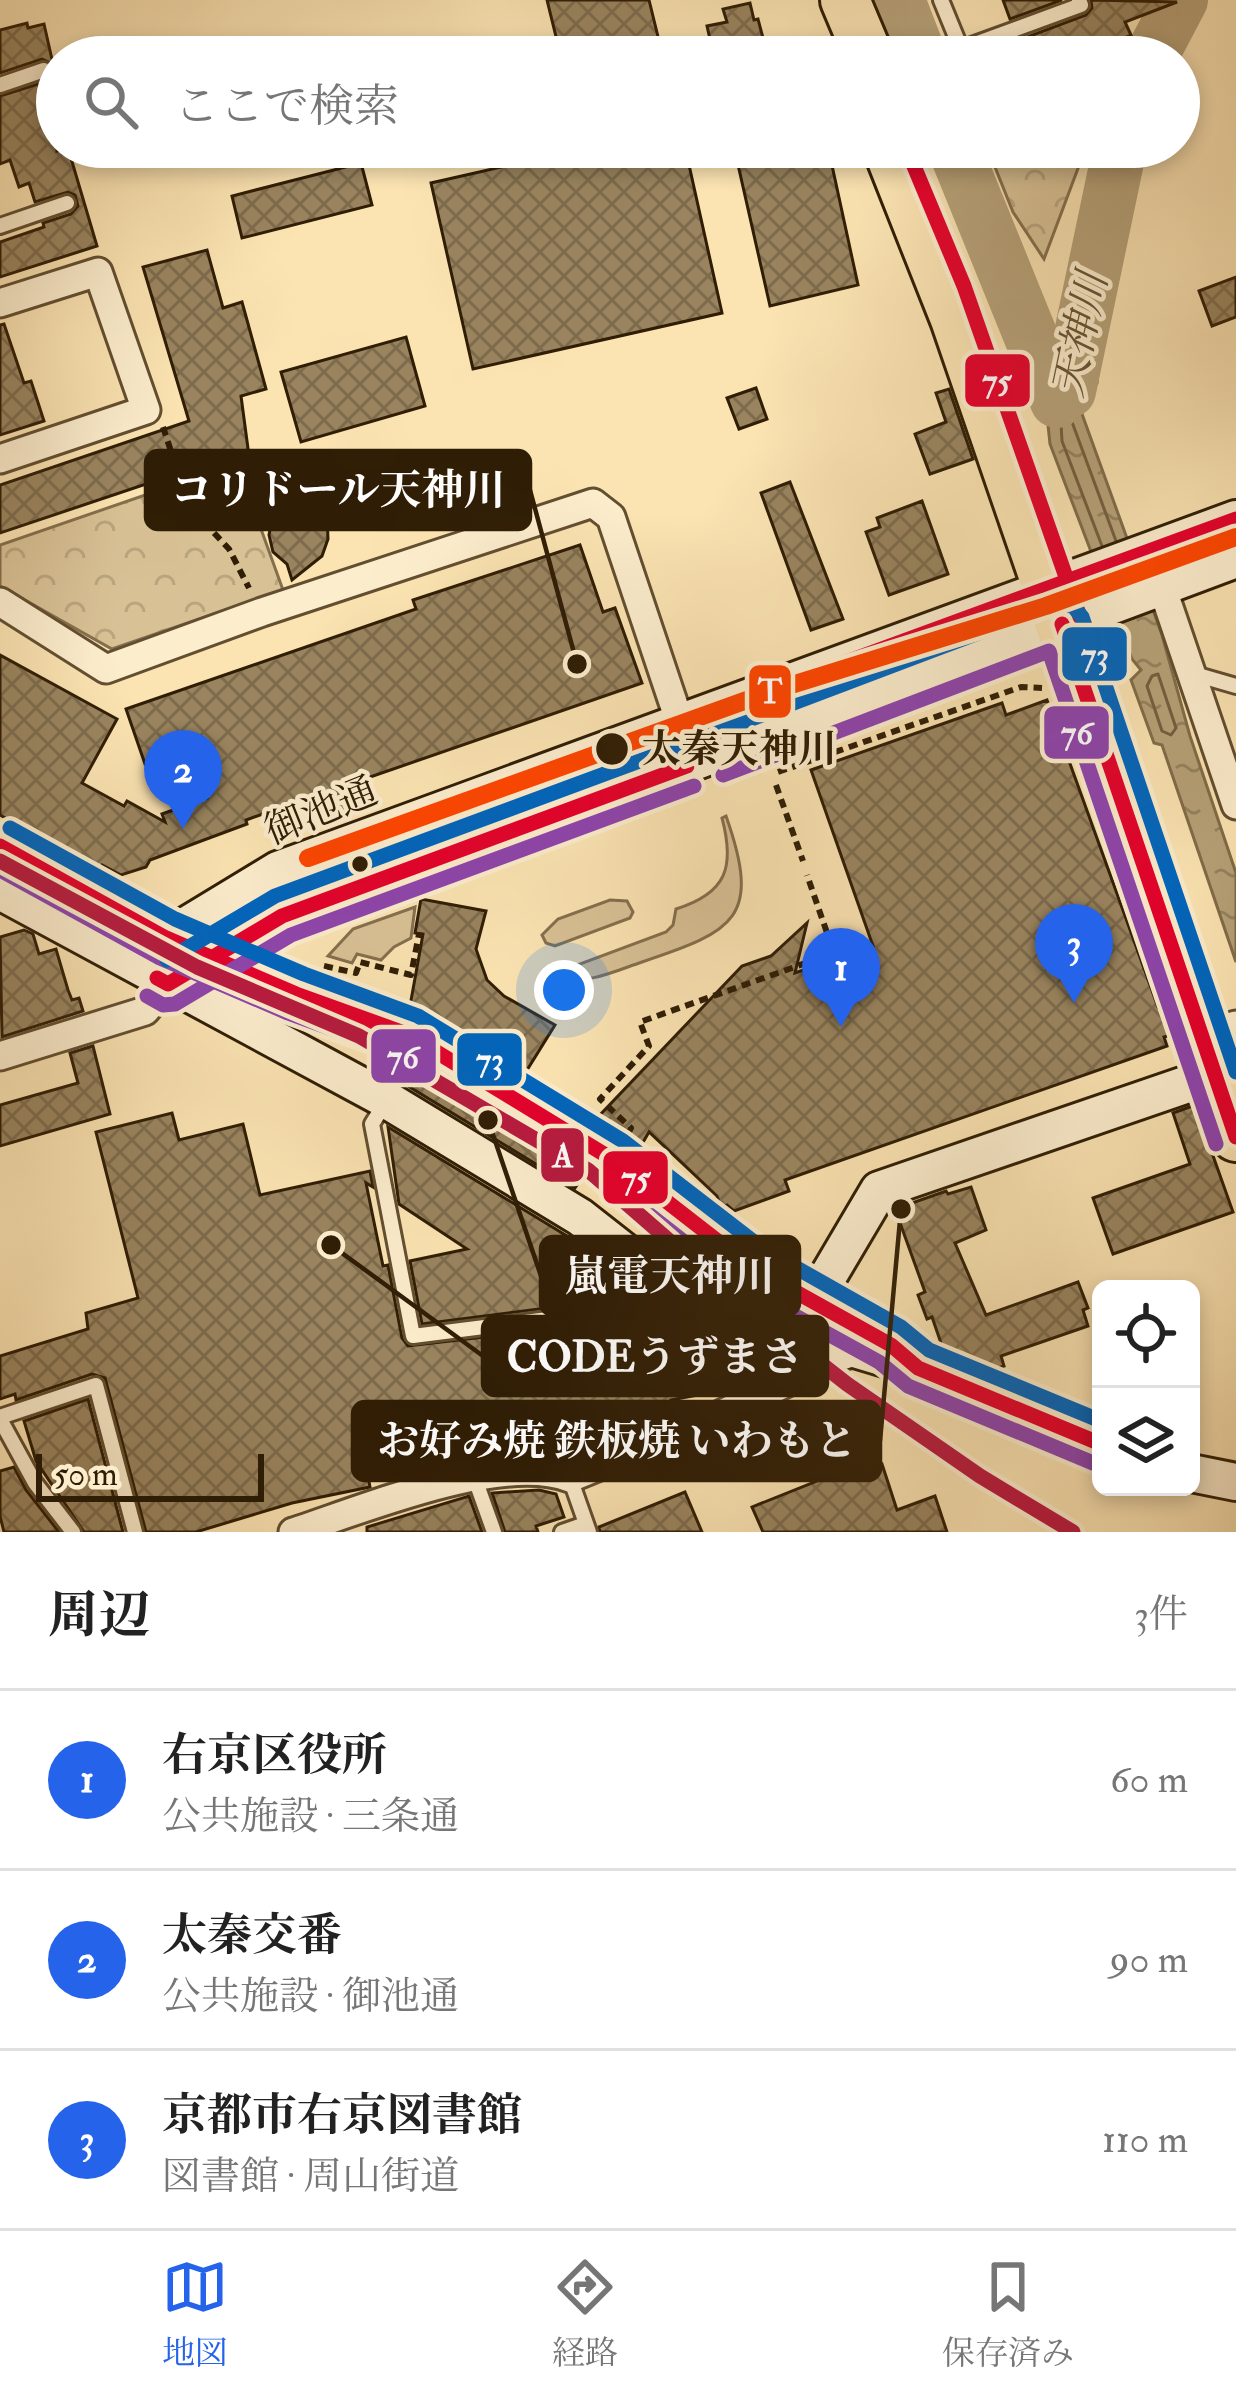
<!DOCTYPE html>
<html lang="ja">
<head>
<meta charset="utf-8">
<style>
	:root { --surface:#fff; --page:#f2f2f2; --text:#222; --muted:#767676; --line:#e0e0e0; --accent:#2563eb }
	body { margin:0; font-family:"IM FELL Double Pica","Noto Serif JP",serif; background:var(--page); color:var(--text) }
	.controls { position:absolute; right:36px; bottom:36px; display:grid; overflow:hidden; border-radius:18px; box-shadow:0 6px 18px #0003 }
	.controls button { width:108px; height:108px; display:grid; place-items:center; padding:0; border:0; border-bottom:3px solid var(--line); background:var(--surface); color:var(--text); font:60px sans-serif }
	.scale { position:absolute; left:36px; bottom:30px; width:228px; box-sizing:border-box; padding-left:12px; border:6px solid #2f1d05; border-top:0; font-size:33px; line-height:42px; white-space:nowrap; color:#2f1d05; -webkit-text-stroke:9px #fcedcd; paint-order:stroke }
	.you { position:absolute; left:564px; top:990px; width:42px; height:42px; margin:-30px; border:9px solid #fff; border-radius:50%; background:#1a73e8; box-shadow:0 0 0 18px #1a73e833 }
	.badge { display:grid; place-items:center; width:78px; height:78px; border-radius:50%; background:var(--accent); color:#fff; font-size:39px; font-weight:700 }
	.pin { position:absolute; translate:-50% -99px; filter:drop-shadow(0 3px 6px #0008) }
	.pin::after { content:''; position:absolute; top:63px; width:42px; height:36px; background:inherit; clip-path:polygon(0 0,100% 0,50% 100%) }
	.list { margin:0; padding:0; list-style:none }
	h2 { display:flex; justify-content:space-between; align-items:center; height:156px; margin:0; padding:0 48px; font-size:51px }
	h2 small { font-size:39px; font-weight:400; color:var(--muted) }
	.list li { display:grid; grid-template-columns:78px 1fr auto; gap:36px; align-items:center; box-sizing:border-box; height:180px; padding:0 48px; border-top:3px solid var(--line) }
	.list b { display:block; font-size:45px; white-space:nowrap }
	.list p { margin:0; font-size:39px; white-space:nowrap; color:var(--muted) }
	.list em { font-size:39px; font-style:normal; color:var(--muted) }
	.icon { flex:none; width:66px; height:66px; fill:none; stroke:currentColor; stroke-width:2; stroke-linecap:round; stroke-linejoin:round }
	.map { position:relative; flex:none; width:1236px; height:1532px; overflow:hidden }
	.search { position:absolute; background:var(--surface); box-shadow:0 6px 18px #0003; left:36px; right:36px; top:36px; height:132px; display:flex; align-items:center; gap:30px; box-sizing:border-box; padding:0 42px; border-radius:66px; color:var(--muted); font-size:45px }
	.sheet { height:696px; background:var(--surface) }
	nav { display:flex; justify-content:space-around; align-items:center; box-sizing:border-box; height:168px; border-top:3px solid var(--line); background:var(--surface); font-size:33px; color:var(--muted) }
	nav a { display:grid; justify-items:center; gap:6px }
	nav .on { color:var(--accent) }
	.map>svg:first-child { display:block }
	.green { fill:#d8c195; stroke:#846f4d; stroke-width:3 }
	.park { fill:url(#park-crowns); stroke:#846f4d; stroke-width:3 }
	.water { fill:url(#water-ripples); stroke:#806c49; stroke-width:3 }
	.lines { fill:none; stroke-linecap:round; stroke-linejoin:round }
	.shore { stroke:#725e3e; stroke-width:3 }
	.river { stroke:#b6a077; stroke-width:54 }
	.building { fill:url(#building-cross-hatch); stroke:#2f1d05; stroke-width:3 }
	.lane-casing { stroke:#624e30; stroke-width:20 }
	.street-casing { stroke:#624e30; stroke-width:33 }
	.secondary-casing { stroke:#2f1d05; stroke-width:42 }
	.highway-casing { stroke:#2f1d05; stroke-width:54 }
	.path { stroke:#2f1d05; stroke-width:6; stroke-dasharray:9 6; stroke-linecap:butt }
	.lane { stroke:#fcedcd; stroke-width:14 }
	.street { stroke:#fcedcd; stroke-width:27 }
	.secondary { stroke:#fcedcd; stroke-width:36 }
	.highway { stroke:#fbe3b2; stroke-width:48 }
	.bus-1-casing { stroke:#fcedcd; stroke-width:24 }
	.bus-2-casing { stroke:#fcedcd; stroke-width:24 }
	.bus-3-casing { stroke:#fcedcd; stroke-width:24 }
	.bus-1 { stroke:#e4002b; stroke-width:15 }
	.bus-2 { stroke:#8e44ad; stroke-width:15 }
	.bus-3 { stroke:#0065bd; stroke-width:15 }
	.tram-1-casing { stroke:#fcedcd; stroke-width:24 }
	.tram-1 { stroke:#b8193f; stroke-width:15 }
	.metro-1-casing { stroke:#fcedcd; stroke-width:27 }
	.metro-1 { stroke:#ff4500; stroke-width:18 }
	.stop-dot { fill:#2f1d05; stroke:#fcedcd; stroke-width:4.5 }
	.labels { text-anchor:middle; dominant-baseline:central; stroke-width:9; stroke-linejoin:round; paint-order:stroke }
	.stop-label { font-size:39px; font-weight:bold; fill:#2f1d05; stroke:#fcedcd; text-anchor:start }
	.street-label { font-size:39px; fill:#2f1d05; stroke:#fcedcd }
	.water-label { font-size:42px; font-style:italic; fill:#655133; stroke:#fcedcd }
	.leader { fill:none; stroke:#2f1d05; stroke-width:4.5 }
	.callout-dot { fill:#2f1d05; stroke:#fcedcd; stroke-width:4.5 }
	.callout { fill:#2f1d05; stroke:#2f1d05; stroke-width:4.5 }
	.callout-label { font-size:42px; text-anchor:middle; font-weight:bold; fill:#fff }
	.line-badge { stroke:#fcedcd; stroke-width:4.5 }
	.badge-label { font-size:33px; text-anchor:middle; font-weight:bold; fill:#fff }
</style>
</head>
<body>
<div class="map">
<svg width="1236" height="1532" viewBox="0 0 1236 1532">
	<defs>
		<pattern id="park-crowns" width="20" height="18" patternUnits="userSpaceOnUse" patternTransform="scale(3)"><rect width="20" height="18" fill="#d8c195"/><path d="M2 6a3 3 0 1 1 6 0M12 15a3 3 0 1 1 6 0" fill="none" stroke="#baa57f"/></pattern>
		<pattern id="water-ripples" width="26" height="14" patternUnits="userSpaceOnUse" patternTransform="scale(3)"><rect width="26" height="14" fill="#b6a077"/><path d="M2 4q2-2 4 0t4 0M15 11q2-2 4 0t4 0" fill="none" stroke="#948260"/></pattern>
		<pattern id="building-cross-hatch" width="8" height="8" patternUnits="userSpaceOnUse" patternTransform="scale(3)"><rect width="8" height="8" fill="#99845f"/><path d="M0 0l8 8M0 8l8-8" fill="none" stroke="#7d6b4c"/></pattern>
	</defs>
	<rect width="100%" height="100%" fill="#fbe3b2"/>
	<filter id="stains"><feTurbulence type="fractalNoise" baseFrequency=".00167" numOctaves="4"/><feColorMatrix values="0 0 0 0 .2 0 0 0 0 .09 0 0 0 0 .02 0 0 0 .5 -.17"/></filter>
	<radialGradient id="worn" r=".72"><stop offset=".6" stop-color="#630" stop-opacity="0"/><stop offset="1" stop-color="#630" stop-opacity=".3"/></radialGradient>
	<g class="green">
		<path d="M 726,816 C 762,918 735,931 642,962 C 615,971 588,985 560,977 L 561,971 L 666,932 L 673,925 L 676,909 C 727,893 735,867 722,818 Z"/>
		<path d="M 610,900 L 627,901 L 633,912 L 630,918 L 555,946 L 546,943 L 542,935 L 558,919 Z"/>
		<path d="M 415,907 L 411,938 L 394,947 L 381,960 L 357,954 L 352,963 L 328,956 L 353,929 Z"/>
	</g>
	<g class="park">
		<path d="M 987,147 L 1086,147 L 1044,259 L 1013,212 Z"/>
		<path d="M 186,481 L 195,505 L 245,497 L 257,518 L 283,590 L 112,649 L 0,586 L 0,545 Z"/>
	</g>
	<path class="water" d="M 1065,320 L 1095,322 L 1093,339 L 1101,340 L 1097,383 L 1085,383 L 1082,414 L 1162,635 L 1190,736 L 1236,873 L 1236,962 L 1162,745 L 1154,743 L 1131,680 L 1141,670 L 1132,659 L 1050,444 L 1046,406 L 1038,405 L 1016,348 L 1021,347 L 1020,337 L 1043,328 L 1061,328 Z"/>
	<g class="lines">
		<g class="shore">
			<path d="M 1074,333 L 1080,335 L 1088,351 L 1087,366 L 1073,380 L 1070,409 L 1064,413 L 1045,391 L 1031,352 L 1036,344 L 1057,342 Z"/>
			<path d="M 1102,546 L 1062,441 L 1061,423 L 1064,419 L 1072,422 L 1116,541"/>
			<path d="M 1158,674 L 1176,728 L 1171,735 L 1162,731 L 1147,686 L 1152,676 Z"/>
		</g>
		<g class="river">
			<path d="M 898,0 L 920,57"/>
			<path d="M 1151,57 L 1181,0"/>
			<path d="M 954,147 L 1057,401"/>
			<path d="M 1069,391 L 1120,147"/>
		</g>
	</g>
	<g class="building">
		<path d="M 547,0 L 649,0 L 662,53 L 644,57 L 561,57 Z"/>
		<path d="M 1003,0 L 1062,0 L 1010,19 Z"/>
		<path d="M 1091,0 L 1177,2 L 1125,22 L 1131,35 L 1120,40 L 1124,50 L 1105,57 L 1026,57 L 1019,40 L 1086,15 L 1092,8 Z"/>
		<path d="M 750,3 L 754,20 L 758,19 L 768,57 L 714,57 L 707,26 L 727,22 L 723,9 Z"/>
		<path d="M 27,23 L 28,28 L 44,24 L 53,64 L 42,59 L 0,73 L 0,30 Z"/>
		<path d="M 55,72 L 57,151 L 68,148 L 97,246 L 0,277 L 0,242 L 44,227 L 43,223 L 71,214 L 78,206 L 75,195 L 68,192 L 35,202 L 29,183 L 19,187 L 10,160 L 0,164 L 0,96 L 48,81 Z"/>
		<path d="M 589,147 L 685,147 L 722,313 L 473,369 L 431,183 Z"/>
		<path d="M 734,147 L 828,147 L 858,285 L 770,306 Z"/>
		<path d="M 361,163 L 372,205 L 242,238 L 232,196 Z"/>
		<path d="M 207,250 L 223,308 L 242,302 L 266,389 L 241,396 L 249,456 L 171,467 L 173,475 L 0,533 L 0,485 L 189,421 L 143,267 Z"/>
		<path d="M 1236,277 L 1236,317 L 1212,326 L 1199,291 Z"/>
		<path d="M 4,324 L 24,383 L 31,381 L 44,421 L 0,435 L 0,325 Z"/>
		<path d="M 406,337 L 425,406 L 301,442 L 281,372 Z"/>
		<path d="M 756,388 L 767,419 L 739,429 L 727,398 Z"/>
		<path d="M 949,389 L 973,459 L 930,474 L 915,434 L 946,422 L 936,393 Z"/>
		<path d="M 790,482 L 843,619 L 811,630 L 761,493 Z"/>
		<path d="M 922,501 L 948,574 L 889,595 L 866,532 L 880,527 L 877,518 Z"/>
		<path d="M 301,507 L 327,513 L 328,539 L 322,556 L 292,580 L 287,564 L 273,552 L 269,535 L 271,525 L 283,512 Z"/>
		<path d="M 580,545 L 603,612 L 615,608 L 642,683 L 347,785 L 356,811 L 334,818 L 325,792 L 246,820 L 247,824 L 150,860 L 146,867 L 121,875 L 102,865 L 99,869 L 0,815 L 0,655 L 117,719 L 82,783 L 124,806 L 127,801 L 165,822 L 162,814 L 207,798 L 190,749 L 145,764 L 126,709 L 416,609 L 413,600 Z"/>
		<path d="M 1047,700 L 1158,1007 L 1161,1006 L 1171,1035 L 1164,1037 L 1167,1046 L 785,1180 L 789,1191 L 734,1211 L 727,1205 L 721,1208 L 717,1196 L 649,1132 L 638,1151 L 410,1006 L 423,934 L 415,933 L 421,899 L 486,911 L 476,949 L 487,980 L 504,996 L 555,1025 L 524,1075 L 596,1119 L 742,966 L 771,956 L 807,923 L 795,973 L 873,946 L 811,770 L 1002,703 L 1006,715 Z"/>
		<path d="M 24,930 L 33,934 L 39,954 L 56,949 L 68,990 L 72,1000 L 79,998 L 83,1011 L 2,1037 L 0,937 Z"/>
		<path d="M 93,1046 L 110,1114 L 0,1146 L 0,1105 L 78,1083 L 70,1053 Z"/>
		<path d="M 409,1062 L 587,1170 L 575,1188 L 398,1080 Z"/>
		<path d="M 1195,1105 L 1233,1212 L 1113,1254 L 1093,1198 L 1190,1164 L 1173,1113 Z"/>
		<path d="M 172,1113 L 179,1140 L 243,1124 L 260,1195 L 370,1171 L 373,1187 L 366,1183 L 383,1266 L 388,1265 L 402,1338 L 408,1346 L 622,1321 L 694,1325 L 719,1344 L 722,1361 L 734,1358 L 737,1383 L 713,1388 L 714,1392 L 671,1400 L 673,1411 L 534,1435 L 510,1442 L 460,1451 L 459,1448 L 367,1471 L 370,1487 L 292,1503 L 196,1532 L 146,1532 L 105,1378 L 92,1374 L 16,1400 L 15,1394 L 0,1399 L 0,1356 L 88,1329 L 86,1313 L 138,1298 L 96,1132 Z"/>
		<path d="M 388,1127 L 567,1236 L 625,1280 L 617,1299 L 422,1324 L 410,1261 L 467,1249 L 399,1204 Z"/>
		<path d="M 971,1187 L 986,1230 L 955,1243 L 986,1315 L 1078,1282 L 1088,1308 L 1083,1310 L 1088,1326 L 1001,1356 L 1004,1366 L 987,1372 L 942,1346 L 932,1317 L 927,1319 L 918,1295 L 925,1292 L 895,1209 L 946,1191 L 948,1194 Z"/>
		<path d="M 88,1399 L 123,1532 L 84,1532 L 36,1461 L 24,1421 Z"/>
		<path d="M 862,1463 L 865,1471 L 882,1464 L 897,1510 L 935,1496 L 947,1532 L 763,1532 L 752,1507 Z"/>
		<path d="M 14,1467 L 26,1490 L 59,1532 L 4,1532 L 0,1516 L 0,1471 Z"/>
		<path d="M 539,1490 L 556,1494 L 564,1517 L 536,1526 L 538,1532 L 505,1532 L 492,1493 Z"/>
		<path d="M 685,1492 L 702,1532 L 600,1532 L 599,1527 Z"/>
		<path d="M 469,1496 L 482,1532 L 367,1532 L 367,1527 Z"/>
	</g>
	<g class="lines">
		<g class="lane-casing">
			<g id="lane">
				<path d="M 941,0 L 961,49 L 1081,5 L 1079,0"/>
				<path d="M 0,85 L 44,70"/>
				<path d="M 0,226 L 67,203"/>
				<path d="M 1191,673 L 1236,686"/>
				<path d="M 387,1100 L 372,1124 L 413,1336 L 667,1304 L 717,1246"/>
				<path d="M 0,1417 L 96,1385 L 135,1532"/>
				<path d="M 0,1419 L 35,1483 L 73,1532"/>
				<path d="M 570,1478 L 589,1532"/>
				<path d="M 475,1479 L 494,1532"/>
				<path d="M 562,1532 L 585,1524"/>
			</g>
		</g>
		<g class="street-casing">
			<g id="street">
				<path d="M 0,303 L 98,272 L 146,410 L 0,459"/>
				<path d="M 1162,587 L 1236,805"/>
				<path d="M 0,602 L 106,669 L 262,612 L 593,503 L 611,517 L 680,723"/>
				<path d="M 1223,1029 L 1236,1025"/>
				<path d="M 0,1056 L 145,1011 L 168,984"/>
				<path d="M 705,1310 L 759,1353 L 763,1363 L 758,1388"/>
				<path d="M 293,1532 C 364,1509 500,1452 570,1478 L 695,1427 L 839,1357 L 861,1350"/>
			</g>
		</g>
		<g class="secondary-casing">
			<g id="secondary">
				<path d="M 0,846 L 166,938 L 296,994 L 407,1034 L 612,1159 L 751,1267 L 882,1340"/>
				<path d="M 0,891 L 387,1100 L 580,1217 L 631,1257 L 708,1305 L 918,1368 L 1101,1444"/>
				<path d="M 166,938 L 278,870 L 1236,519"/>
				<path d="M 168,984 L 282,916 L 1236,559"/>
				<path d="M 756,1398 L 879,1190 L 1217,1074"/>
				<path d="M 1191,1473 L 1236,1482"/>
			</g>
		</g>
		<g class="highway-casing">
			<g id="highway">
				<path d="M 845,0 L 869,57"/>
				<path d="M 887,147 L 955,319 L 1236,1137"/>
			</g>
		</g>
		<g class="path">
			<path d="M 163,427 L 189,506 L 229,549 L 249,588"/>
			<path d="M 778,772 L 1021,687 L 1042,688"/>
			<path d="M 776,785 L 803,861"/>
			<path d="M 324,966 L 356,973 L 360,962 L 411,975 L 419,934"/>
			<path d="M 628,1134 L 631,1128 L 600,1099 L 649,1046 L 640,1022 L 834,953 L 807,875"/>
		</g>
		<use href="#lane" class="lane"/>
		<use href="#street" class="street"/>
		<use href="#secondary" class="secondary"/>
		<use href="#highway" class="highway"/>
		<g class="bus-1-casing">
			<g id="bus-1">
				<path d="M 906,147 L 964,286 L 1080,617"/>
				<path d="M 1062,624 L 1236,1137"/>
				<path d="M 680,723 L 1236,519"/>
				<path d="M 0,846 L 166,938 L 296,994 L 407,1034 L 612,1159 L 751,1267 L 891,1345 L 918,1368 L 1101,1444"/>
				<path d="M 157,978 L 168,984 L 282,916 L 687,766"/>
			</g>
		</g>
		<g class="bus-2-casing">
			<g id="bus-2">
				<path d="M 723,775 L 1049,651 L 1216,1144"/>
				<path d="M 0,870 L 158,957 L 288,1013 L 398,1053 L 600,1176 L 739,1285 L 879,1362 L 908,1386 L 1093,1463"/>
				<path d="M 147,996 L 163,1005 L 175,1004 L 291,935 L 694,786"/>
			</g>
		</g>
		<g class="bus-3-casing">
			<g id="bus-3">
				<path d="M 709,735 L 1055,604 L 1073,606 L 1082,617 L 1236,1072"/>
				<path d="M 10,828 L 175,919 L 304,974 L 418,1016 L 623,1141 L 763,1249 L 901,1327 L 929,1350 L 1101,1421"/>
				<path d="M 167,960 L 275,896 L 680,746"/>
			</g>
		</g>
		<use href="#bus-1" class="bus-1"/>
		<use href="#bus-2" class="bus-2"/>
		<use href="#bus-3" class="bus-3"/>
		<g class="tram-1-casing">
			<path id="tram-1" d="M 0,861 L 197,967 L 359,1036 L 588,1170 L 719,1284 L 847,1384 L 980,1476 L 1073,1532"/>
		</g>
		<use href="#tram-1" class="tram-1"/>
		<g class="metro-1-casing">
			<path id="metro-1" d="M 308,858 L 772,691 L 1046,606 L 1236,537"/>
		</g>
		<use href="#metro-1" class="metro-1"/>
	</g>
	<g class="stop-dot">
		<circle cx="612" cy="749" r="18"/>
		<circle cx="360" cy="864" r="10"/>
	</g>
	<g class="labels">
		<g class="stop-label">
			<text x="642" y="749">太秦天神川</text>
		</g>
		<g class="street-label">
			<text transform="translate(321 811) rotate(-22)">御池通</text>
		</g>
		<g class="water-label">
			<text transform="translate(1081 335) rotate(-78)">天神川</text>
		</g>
	</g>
	<path class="leader" d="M577 664L530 490M488 1120L541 1276M331 1245L483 1356M901 1209L880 1441"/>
	<g class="callout-dot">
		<circle cx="577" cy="664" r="12"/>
		<circle cx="488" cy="1120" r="12"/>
		<circle cx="331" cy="1245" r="12"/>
		<circle cx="901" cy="1209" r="12"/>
	</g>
	<g class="callout">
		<rect x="146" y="451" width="384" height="78" rx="12"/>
		<rect x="541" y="1237" width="258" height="78" rx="12"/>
		<rect x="483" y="1317" width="344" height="78" rx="12"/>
		<rect x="353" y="1402" width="527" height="78" rx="12"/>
	</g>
	<g class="callout-label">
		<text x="338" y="504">コリドール天神川</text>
		<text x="670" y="1290">嵐電天神川</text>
		<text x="655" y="1371">CODEうずまさ</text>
		<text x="617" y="1455">お好み焼 鉄板焼 いわもと</text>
	</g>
	<g class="line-badge">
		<rect x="963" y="352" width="69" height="57" rx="12" fill="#e4002b"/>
		<rect x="1060" y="625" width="69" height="58" rx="12" fill="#0065bd"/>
		<rect x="747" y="663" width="46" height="57" rx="12" fill="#ff4500"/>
		<rect x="1042" y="704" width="69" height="57" rx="12" fill="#8e44ad"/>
		<rect x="369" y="1027" width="69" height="58" rx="12" fill="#8e44ad"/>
		<rect x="455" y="1031" width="69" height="57" rx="12" fill="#0065bd"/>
		<rect x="539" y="1126" width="47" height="58" rx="12" fill="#b8193f"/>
		<rect x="601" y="1149" width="69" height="57" rx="12" fill="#e4002b"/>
	</g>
	<g class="badge-label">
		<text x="997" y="392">75</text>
		<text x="1095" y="666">73</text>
		<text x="770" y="703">T</text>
		<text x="1077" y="744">76</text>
		<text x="403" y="1068">76</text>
		<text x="490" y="1071">73</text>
		<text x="563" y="1167">A</text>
		<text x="636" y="1189">75</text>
	</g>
	<rect width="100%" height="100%" filter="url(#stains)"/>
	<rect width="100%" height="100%" fill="url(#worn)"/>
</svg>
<div class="controls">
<button><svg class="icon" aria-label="locate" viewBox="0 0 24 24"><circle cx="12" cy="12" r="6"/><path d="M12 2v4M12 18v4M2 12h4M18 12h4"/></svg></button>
<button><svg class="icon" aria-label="layers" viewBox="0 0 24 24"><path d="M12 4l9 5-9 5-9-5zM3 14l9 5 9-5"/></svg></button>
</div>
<div class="scale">50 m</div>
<div class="you"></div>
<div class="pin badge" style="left:841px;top:1027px">1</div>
<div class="pin badge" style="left:183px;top:829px">2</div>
<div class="pin badge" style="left:1074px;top:1003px">3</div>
<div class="search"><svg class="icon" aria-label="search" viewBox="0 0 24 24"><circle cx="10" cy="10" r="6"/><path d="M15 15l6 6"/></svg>ここで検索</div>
</div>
<section class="sheet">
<h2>周辺<small>3件</small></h2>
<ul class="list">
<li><span class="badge">1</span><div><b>右京区役所</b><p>公共施設 · 三条通</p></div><em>60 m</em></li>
<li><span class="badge">2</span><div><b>太秦交番</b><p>公共施設 · 御池通</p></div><em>90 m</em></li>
<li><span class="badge">3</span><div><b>京都市右京図書館</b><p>図書館 · 周山街道</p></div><em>110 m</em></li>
</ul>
</section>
<nav>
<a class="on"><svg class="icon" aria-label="map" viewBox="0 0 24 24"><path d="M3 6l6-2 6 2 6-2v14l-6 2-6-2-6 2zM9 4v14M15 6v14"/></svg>地図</a>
<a><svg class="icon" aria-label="directions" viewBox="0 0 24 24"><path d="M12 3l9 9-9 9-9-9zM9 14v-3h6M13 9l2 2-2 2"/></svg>経路</a>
<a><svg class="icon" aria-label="saved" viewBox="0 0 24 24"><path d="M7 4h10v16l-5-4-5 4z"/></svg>保存済み</a>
</nav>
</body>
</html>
